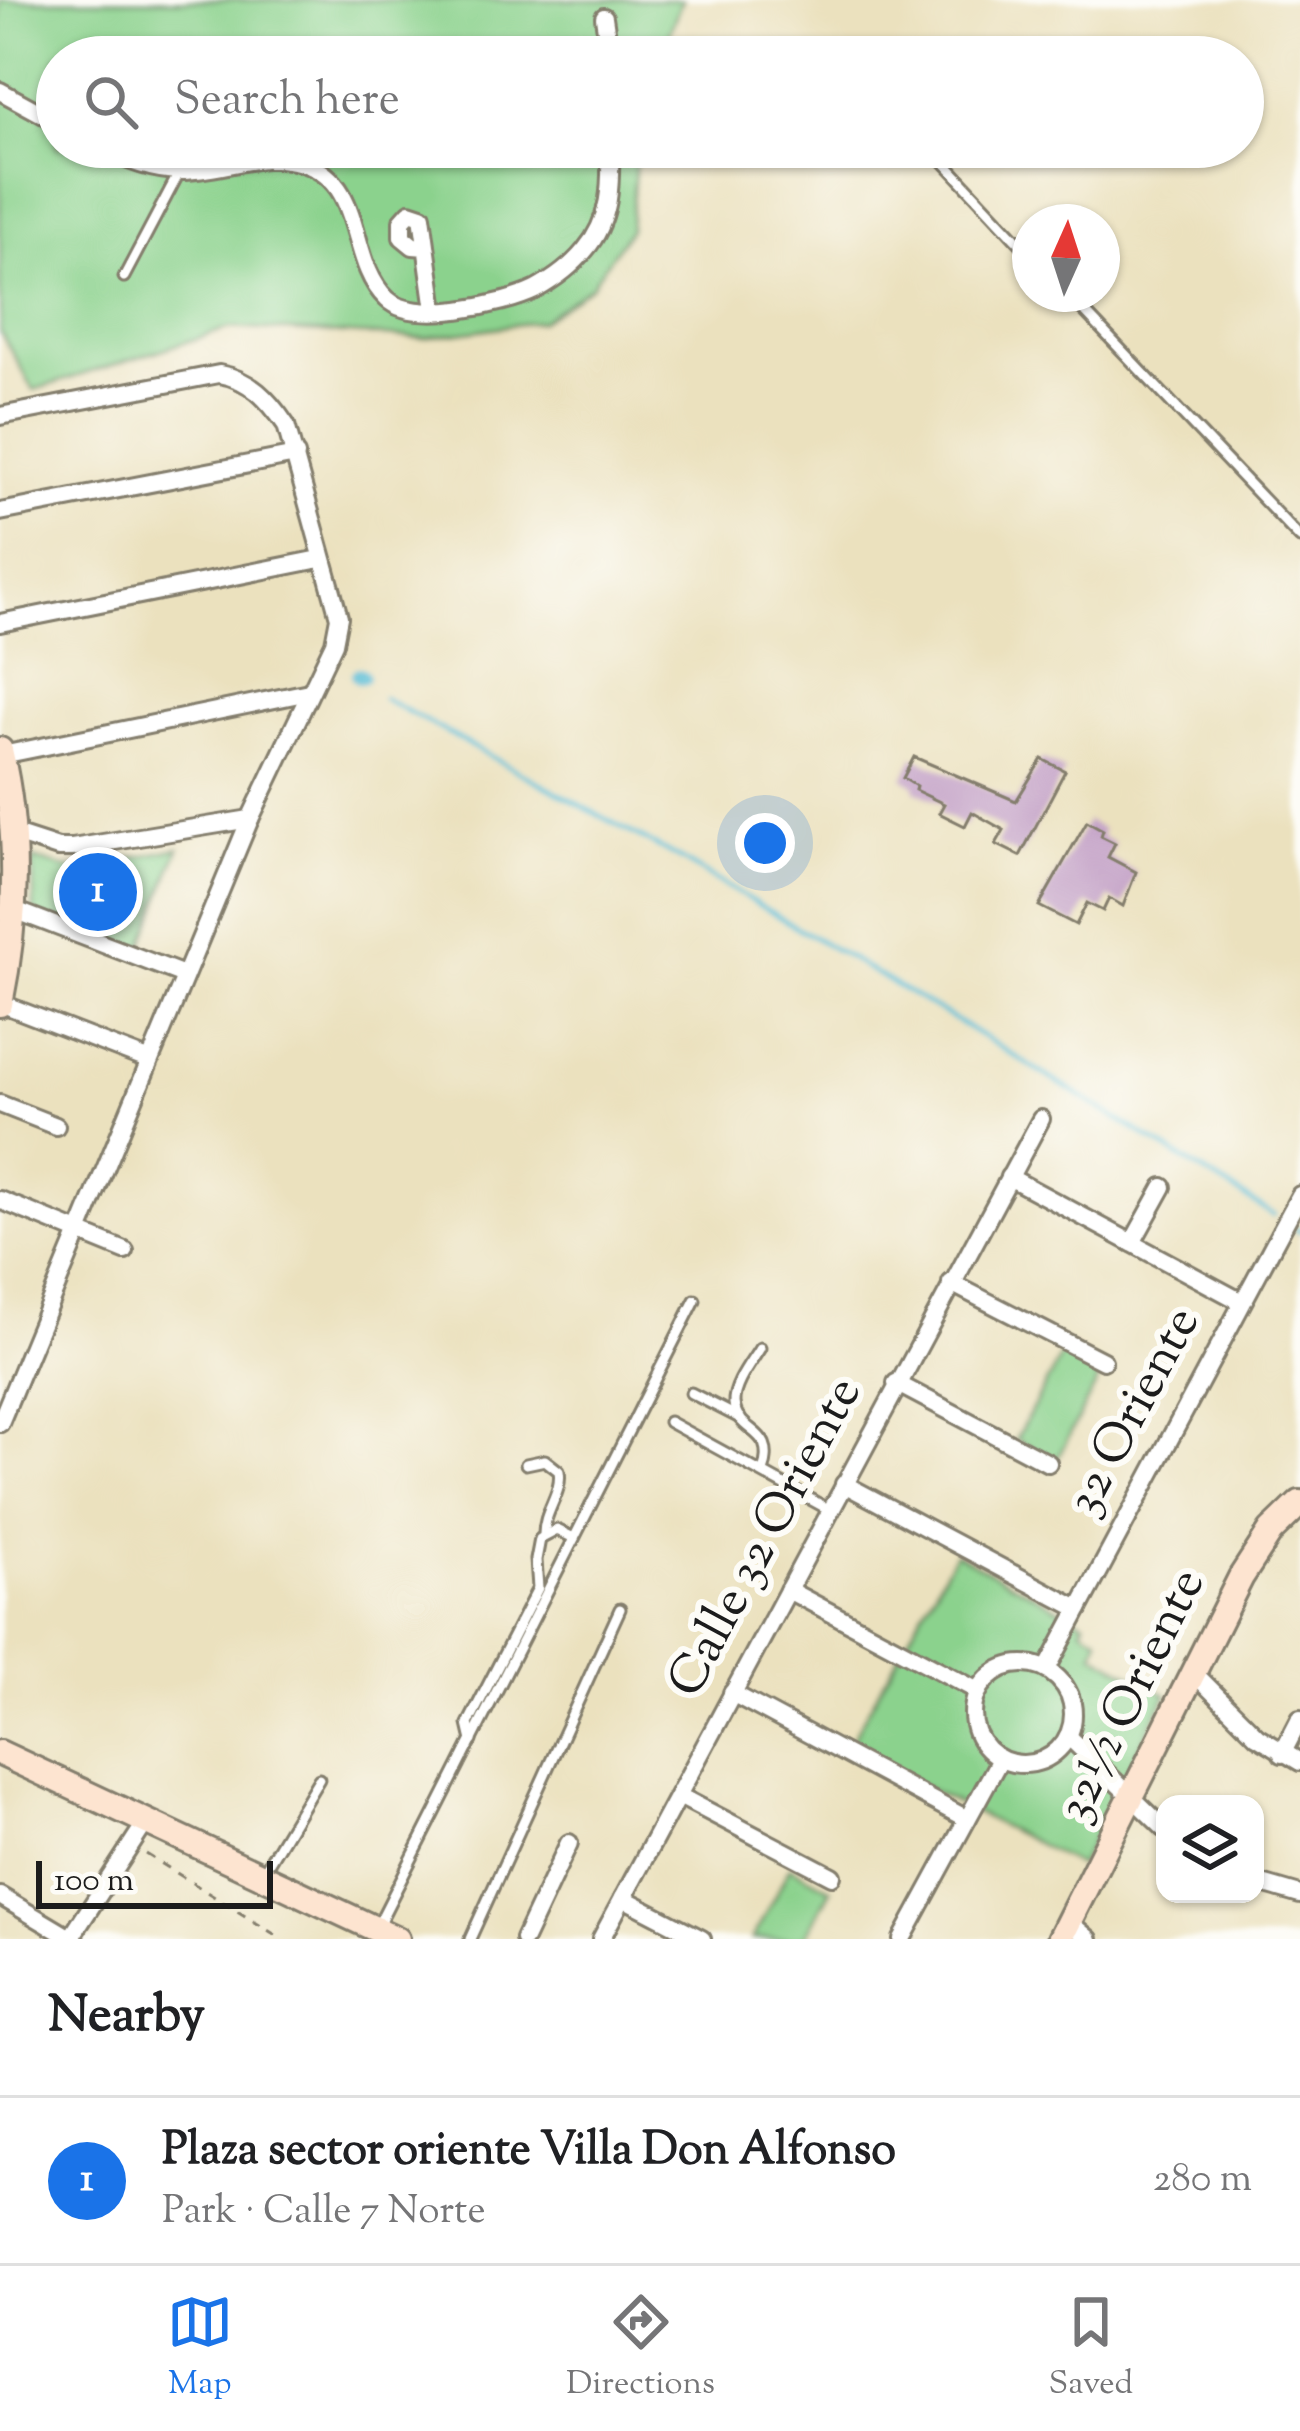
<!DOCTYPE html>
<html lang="en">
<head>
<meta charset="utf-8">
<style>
	:root { --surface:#fff; --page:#f6f6f6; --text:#202124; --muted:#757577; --line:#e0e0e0; --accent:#1a73e8 }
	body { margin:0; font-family:"Sorts Mill Goudy",serif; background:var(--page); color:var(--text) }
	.controls { position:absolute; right:36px; bottom:36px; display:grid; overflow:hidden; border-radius:24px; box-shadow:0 3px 9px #0004 }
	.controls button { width:108px; height:108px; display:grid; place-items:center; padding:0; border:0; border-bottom:3px solid var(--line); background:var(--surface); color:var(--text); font:60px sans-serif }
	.compass { position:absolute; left:1012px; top:204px; width:108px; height:108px; border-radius:50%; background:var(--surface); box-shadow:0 3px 9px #0004; rotate:3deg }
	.scale { position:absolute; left:36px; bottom:30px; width:237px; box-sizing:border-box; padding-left:12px; border:6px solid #1c1c1c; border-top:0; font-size:33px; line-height:42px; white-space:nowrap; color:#1c1c1c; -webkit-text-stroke:9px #fdfcf7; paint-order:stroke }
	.you { position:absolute; left:765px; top:843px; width:42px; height:42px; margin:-30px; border:9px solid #fff; border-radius:50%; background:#1a73e8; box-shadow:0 0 0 18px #1a73e833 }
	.badge { display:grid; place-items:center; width:78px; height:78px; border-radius:50%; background:var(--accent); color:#fff; font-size:39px; font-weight:700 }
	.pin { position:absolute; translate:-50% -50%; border:6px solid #fff; box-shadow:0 3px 12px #0006 }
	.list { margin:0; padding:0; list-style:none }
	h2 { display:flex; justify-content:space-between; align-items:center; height:156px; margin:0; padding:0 48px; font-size:51px }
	h2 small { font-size:39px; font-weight:400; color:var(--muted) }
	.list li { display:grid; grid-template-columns:78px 1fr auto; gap:36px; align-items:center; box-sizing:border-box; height:168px; padding:0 48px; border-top:3px solid var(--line) }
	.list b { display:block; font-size:45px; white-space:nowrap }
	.list p { margin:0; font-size:39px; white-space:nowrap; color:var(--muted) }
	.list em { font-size:39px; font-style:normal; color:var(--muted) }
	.icon { flex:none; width:66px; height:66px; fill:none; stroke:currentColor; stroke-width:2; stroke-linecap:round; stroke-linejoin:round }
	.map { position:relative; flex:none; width:1300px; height:1939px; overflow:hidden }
	.search { position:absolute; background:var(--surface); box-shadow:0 3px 9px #0004; left:36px; right:36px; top:36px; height:132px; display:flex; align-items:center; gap:30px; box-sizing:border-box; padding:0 42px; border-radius:66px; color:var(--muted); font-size:45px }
	.sheet { height:324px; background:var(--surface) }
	nav { display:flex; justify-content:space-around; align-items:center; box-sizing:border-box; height:168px; border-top:3px solid var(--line); background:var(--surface); font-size:33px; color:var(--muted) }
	nav a { display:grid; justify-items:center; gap:6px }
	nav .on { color:var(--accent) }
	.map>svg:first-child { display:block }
	.green { fill:#8bd28d; stroke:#547754; stroke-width:3 }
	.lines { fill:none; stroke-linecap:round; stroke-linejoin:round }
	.stream { stroke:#56bcd4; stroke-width:4.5 }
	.canal { stroke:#56bcd4; stroke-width:16 }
	.building { fill:#c3a0c6 }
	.lane-casing { stroke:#847e6d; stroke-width:15 }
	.street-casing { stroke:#847e6d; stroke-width:22 }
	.secondary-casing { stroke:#847e6d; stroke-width:30 }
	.path { stroke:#847e6d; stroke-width:3; stroke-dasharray:9 9; stroke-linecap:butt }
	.lane { stroke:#fff; stroke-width:9 }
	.street { stroke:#fff; stroke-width:16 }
	.secondary { stroke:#fde4d0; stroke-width:24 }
	.labels { text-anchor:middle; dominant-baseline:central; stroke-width:12; stroke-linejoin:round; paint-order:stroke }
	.street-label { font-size:51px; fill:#1c1c1c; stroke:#fdfcf7 }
</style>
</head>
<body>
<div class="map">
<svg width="1300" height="1939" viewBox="0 0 1300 1939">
	<rect width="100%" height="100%" fill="#fdfcf7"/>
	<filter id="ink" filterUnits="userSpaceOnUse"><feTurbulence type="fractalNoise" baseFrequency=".00833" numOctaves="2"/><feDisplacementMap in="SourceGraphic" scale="24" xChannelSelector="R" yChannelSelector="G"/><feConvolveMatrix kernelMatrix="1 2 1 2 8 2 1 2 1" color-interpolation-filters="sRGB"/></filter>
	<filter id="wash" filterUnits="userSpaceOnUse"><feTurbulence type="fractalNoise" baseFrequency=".004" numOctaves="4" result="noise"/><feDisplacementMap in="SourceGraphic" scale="48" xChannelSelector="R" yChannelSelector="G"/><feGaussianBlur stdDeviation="2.7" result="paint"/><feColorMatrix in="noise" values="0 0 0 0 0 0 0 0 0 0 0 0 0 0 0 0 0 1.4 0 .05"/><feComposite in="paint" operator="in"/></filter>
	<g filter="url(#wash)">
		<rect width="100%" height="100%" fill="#ebe1be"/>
		<g class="green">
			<path d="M 0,0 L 682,0 L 660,57 L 57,57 L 57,147 L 637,147 L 630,229 L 590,287 L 541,321 L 424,338 L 230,328 L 34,390 L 0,332 Z"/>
			<path d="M 179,848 L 141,950 L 34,914 L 33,859 L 73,870 Z"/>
			<path d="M 1064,1351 L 1103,1371 L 1056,1461 L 1016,1439 Z"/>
			<path d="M 955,1553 L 1085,1622 L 1082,1628 L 1099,1638 L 1094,1653 L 1167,1695 L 1079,1865 L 847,1748 Z"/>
			<path d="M 790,1867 L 831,1889 L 804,1939 L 752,1939 Z"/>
		</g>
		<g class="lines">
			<g class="stream">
				<path d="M 383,698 L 687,863 L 967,1027 L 1274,1215"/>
				<path d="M 1296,1229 L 1300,1231"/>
			</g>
			<path class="canal" d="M 359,675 L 361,676"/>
		</g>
		<g id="blocks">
			<g class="building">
				<path d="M 914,757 L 1016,801 L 1042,759 L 1065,771 L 1020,856 L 996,844 L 1004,830 L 972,812 L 965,826 L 939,813 L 944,804 L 915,790 L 916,786 L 903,778 Z"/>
				<path d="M 1087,821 L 1103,830 L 1101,836 L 1115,843 L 1108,857 L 1136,872 L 1123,906 L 1109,898 L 1103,911 L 1087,903 L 1076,925 L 1039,906 Z"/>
			</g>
		</g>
	</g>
	<g filter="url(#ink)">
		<use href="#blocks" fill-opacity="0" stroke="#847e6d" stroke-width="3"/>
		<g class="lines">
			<g class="lane-casing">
				<g id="lane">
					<path d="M 930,147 L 1030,254"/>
					<path d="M 124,277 L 180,171"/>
					<path d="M 1068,294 L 1300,538"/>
					<path d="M 760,1348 C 751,1363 733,1385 734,1403 C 737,1436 778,1426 763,1472"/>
					<path d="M 691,1393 L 740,1418"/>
					<path d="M 669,1422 L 830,1510"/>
					<path d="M 526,1464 L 545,1460 L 559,1471 C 563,1494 543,1511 544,1536"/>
					<path d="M 472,1741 L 468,1724 L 538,1588 L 536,1560 L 540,1539 L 557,1530 L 574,1538"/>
					<path d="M 264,1871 L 319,1779"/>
					<path d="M 377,1927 L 695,1300"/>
					<path d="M 470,1939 L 620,1609"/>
				</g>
			</g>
			<g class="street-casing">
				<g id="street">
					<path d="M 604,17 L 610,57"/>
					<path d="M 0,91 L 57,122"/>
					<path d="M 101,147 C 126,161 150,170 179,171 C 222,172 261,149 305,164 C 366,184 347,261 387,299 C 413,325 504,305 535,290 C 553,280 573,265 585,250 C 611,220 611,185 610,147"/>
					<path d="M 426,247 L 413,246 L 402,237 L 402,221 L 410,212 L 422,216 L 435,310"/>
					<path d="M 0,416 L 219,374 C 250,379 269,400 286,425 L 339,617 L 334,643 L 250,819 L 0,1423"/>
					<path d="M 0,512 L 296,455"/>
					<path d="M 0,623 L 320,559"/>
					<path d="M 2,755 L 309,692"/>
					<path d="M 12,833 L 58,848 L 72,848 L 250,819"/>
					<path d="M 12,909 L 184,975"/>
					<path d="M 0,1003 L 148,1060"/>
					<path d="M 0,1104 L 56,1126"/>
					<path d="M 1009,1177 L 1240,1301"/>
					<path d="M 0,1200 L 125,1251"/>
					<path d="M 1132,1243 L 1163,1187"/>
					<path d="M 951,1283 L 1103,1361"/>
					<path d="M 896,1383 L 1048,1463"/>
					<path d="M 844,1484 L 1079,1609"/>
					<path d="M 788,1590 L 978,1691"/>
					<circle cx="1023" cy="1714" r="50"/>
					<path d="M 1047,1669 L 1300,1195"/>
					<path d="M 1192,1671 L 1257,1736 L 1300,1762"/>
					<path d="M 732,1693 L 967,1819"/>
					<path d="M 1068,1736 L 1165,1829"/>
					<path d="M 1282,1754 L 1300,1719"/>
					<path d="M 679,1796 L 832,1876"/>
					<path d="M 1255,1882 L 1300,1895"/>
					<path d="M 0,1896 L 72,1939"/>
					<path d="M 623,1898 L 702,1939"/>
					<path d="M 1069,1922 L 1089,1939"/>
					<path d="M 70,1939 L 146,1822"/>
					<path d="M 524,1939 L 569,1843"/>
					<path d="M 601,1939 L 1041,1119"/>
					<path d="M 902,1939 L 1000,1759"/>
				</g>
			</g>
			<g class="secondary-casing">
				<g id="secondary">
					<path d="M 0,750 C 20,832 17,921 0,1004"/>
					<path d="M 0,1753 L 397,1939"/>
					<path d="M 1060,1939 L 1241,1577 L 1271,1531 L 1300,1503"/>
				</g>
			</g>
			<path class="path" d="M 146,1854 L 282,1939"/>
			<use href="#lane" class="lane"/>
			<use href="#street" class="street"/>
			<use href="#secondary" class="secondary"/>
		</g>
	</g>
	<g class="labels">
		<g class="street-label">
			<text transform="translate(1135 1412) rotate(-62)">32 Oriente</text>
			<text transform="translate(767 1538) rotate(-62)">Calle 32 Oriente</text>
			<text transform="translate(1133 1696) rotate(-64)">32½ Oriente</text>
		</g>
	</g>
</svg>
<div class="controls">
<button><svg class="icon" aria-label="layers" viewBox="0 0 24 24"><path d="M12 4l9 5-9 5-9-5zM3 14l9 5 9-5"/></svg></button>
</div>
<svg class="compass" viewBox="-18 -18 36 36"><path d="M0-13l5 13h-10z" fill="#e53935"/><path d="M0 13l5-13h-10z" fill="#757577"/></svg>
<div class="scale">100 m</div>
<div class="you"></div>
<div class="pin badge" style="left:98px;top:892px">1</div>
<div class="search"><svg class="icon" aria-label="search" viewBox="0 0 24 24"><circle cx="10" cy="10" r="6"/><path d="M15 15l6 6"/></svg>Search here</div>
</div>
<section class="sheet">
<h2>Nearby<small></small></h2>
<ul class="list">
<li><span class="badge">1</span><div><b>Plaza sector oriente Villa Don Alfonso</b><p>Park · Calle 7 Norte</p></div><em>280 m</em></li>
</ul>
</section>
<nav>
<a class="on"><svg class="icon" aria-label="map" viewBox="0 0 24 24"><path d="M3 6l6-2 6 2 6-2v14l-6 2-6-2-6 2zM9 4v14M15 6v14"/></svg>Map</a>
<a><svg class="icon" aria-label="directions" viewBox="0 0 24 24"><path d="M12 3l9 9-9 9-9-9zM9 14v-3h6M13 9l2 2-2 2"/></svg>Directions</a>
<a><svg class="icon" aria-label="saved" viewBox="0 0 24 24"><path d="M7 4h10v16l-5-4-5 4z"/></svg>Saved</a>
</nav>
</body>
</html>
